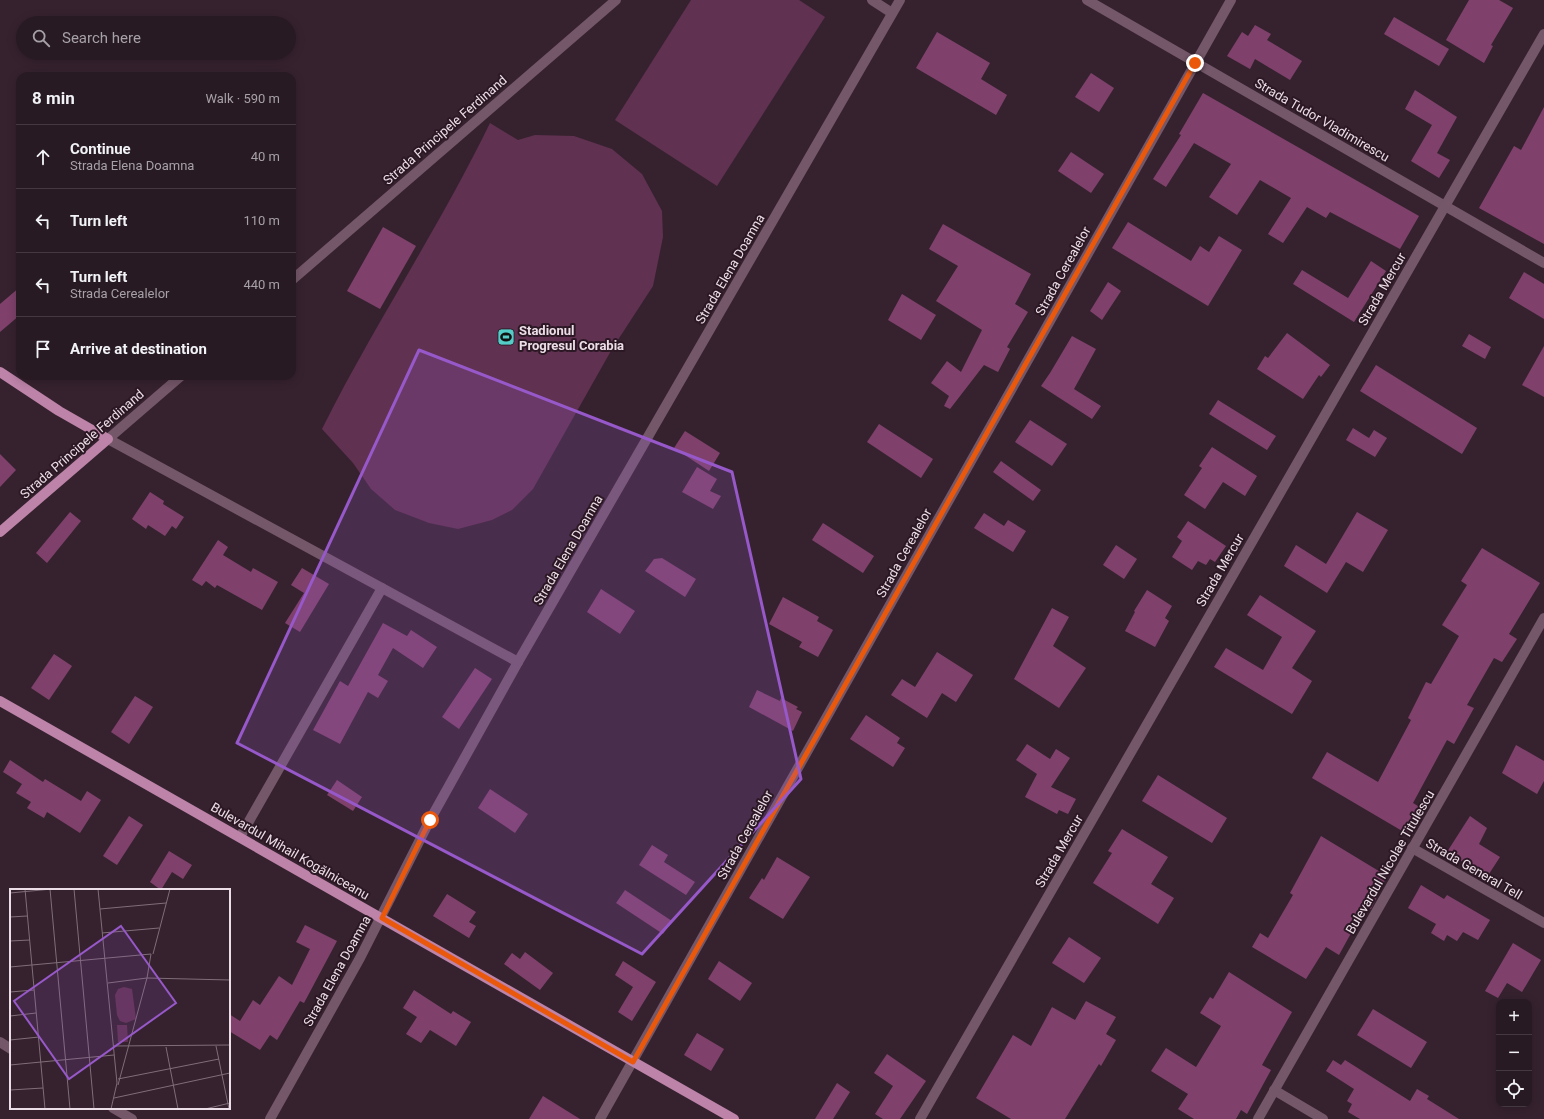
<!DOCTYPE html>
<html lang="en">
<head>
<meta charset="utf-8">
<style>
	:root { --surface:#281a23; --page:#342730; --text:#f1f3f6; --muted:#a5a1a6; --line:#443841 }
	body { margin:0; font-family:Roboto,sans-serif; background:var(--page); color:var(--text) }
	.controls { position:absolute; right:12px; bottom:12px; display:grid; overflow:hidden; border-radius:8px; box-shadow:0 2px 10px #0003 }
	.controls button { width:36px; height:36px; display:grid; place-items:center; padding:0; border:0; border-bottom:1px solid var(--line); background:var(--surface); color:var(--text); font:20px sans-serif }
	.stop { position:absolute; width:12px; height:12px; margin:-9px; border:3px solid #ea580c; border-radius:50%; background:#fff }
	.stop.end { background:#ea580c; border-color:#fff; box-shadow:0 1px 4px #0008 }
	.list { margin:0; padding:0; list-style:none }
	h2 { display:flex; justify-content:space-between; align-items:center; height:52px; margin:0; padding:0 16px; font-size:17px }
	h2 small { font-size:13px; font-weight:400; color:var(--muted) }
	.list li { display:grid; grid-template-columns:26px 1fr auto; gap:12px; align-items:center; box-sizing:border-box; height:64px; padding:0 16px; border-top:1px solid var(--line) }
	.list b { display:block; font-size:15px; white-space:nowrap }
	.list p { margin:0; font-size:13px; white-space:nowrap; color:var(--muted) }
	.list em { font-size:13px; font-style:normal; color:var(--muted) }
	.icon { flex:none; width:22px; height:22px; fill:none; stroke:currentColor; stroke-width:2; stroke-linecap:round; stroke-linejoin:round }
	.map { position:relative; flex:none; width:1544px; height:1119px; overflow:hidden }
	.search { position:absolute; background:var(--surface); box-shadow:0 2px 10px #0003; left:16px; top:16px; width:280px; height:44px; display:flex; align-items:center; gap:10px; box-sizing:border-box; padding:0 14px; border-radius:22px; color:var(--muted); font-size:15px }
	.panel { position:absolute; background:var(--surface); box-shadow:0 2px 10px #0003; left:16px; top:72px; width:280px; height:308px; border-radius:12px }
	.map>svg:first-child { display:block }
	.green { fill:#603150 }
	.building { fill:#7f416b }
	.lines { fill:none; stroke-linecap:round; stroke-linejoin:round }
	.minor { stroke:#745769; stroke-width:10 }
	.major { stroke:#bd83a8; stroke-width:10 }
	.route { stroke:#ea580c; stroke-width:5 }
	.marked { fill:#9758c9; fill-opacity:0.2; stroke:#9758c9; stroke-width:3; stroke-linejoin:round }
	.labels { text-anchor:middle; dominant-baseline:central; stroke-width:4; stroke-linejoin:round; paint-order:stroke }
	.street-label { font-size:13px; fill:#ecdee6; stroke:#2c1825 }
	.poi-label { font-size:13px; font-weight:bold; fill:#ecdee6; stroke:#2c1825; text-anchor:start }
	.inset-road { fill:none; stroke:#7f6d78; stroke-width:1 }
	.view { fill:#9758c9; fill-opacity:0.15; stroke:#9758c9; stroke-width:2 }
	.inset-edge { fill:none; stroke:#ecdee6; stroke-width:2 }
</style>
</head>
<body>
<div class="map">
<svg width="1544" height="1119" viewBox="0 0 1544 1119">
	<rect width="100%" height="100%" fill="#36222f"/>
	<g class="green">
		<path d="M 691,0 L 799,0 L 825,17 L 717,186 L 615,120 Z"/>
		<path d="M 490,123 L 518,140 L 535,135 L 574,136 L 612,149 L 642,174 L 662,211 L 663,237 L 653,286 L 612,349 L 533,489 L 512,510 L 492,520 L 458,529 L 429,523 L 395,510 L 371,489 L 353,463 L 322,429 C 374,325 439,228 490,123 Z"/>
	</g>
	<g class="building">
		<path d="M 1469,0 L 1499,0 L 1513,8 L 1491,45 L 1493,46 L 1484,63 L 1446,40 Z"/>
		<path d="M 1394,17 L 1449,49 L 1439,66 L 1384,34 Z"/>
		<path d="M 1255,25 L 1271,34 L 1267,40 L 1302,61 L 1290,80 L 1255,59 L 1250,69 L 1227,56 L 1242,32 L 1248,36 Z"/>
		<path d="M 937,32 L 990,63 L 981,79 L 1007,95 L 996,115 L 916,68 Z"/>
		<path d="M 1091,73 L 1114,88 L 1099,112 L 1075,97 Z"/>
		<path d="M 1415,90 L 1457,117 L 1437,153 L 1450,160 L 1439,178 L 1411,161 L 1432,125 L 1405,109 Z"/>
		<path d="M 1203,93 L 1419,216 L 1400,249 L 1330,212 L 1326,218 L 1307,207 L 1283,243 L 1268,234 L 1291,198 L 1260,180 L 1237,215 L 1209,197 L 1231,164 L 1194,143 L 1166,187 L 1153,179 L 1181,135 L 1179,134 Z"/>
		<path d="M 1544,107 L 1544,244 L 1479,208 L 1514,146 L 1521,150 Z"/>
		<path d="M 1071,152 L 1104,174 L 1091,193 L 1058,171 Z"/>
		<path d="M 1128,222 L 1191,261 L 1200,246 L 1209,252 L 1219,236 L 1242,250 L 1208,306 L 1112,248 Z"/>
		<path d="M 943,224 L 1031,274 L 1015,304 L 1028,312 L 1007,347 L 1010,349 L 998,372 L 984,365 L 950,409 L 944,406 L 949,396 L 931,383 L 947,361 L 961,372 L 982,330 L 936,301 L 958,266 L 929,249 Z"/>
		<path d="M 383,227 L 416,246 L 380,309 L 347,291 Z"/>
		<path d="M 1371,261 L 1386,271 L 1354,322 L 1293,284 L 1302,270 L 1348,298 Z"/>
		<path d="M 1524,272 L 1544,284 L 1544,319 L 1509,298 Z"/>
		<path d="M 1108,282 L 1121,291 L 1102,320 L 1090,311 Z"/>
		<path d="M 20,287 L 20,315 L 0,332 L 0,304 Z"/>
		<path d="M 902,294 L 936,315 L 921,340 L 888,320 Z"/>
		<path d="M 1287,333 L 1330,365 L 1321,377 L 1319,375 L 1303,399 L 1257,369 L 1265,356 L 1268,358 Z"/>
		<path d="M 1469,334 L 1491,347 L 1485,359 L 1462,346 Z"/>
		<path d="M 1072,336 L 1096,349 L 1074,389 L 1101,406 L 1092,419 L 1041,386 L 1050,373 Z"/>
		<path d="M 1544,346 L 1544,397 L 1522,385 Z"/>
		<path d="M 1376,365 L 1477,428 L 1462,454 L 1360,391 Z"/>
		<path d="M 1218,400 L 1276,436 L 1267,450 L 1209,414 Z"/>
		<path d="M 1030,420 L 1067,444 L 1052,466 L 1015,442 Z"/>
		<path d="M 879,424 L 933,459 L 921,478 L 867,442 Z"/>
		<path d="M 1353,428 L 1369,438 L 1374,430 L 1387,438 L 1375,457 L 1346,440 Z"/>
		<path d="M 685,431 L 720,453 L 709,471 L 674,448 Z"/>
		<path d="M 1212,447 L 1257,476 L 1245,496 L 1223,482 L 1205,509 L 1184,495 L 1202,468 L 1199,466 Z"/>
		<path d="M 0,454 L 16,470 L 0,487 Z"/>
		<path d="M 1001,461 L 1041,490 L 1033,501 L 993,472 Z"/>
		<path d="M 697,467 L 717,479 L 710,491 L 721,496 L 713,509 L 682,492 Z"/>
		<path d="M 150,492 L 164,501 L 163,504 L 184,517 L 176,529 L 172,526 L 165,536 L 148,525 L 146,529 L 132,519 Z"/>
		<path d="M 70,512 L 81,521 L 47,563 L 36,553 Z"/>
		<path d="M 1357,512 L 1388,530 L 1363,572 L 1346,562 L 1327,593 L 1284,566 L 1296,545 L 1326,564 Z"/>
		<path d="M 984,513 L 1004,526 L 1008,520 L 1026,531 L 1013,552 L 974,528 Z"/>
		<path d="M 1188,521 L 1226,546 L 1215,562 L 1210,559 L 1206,565 L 1198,561 L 1192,570 L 1172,557 L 1182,541 L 1177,537 Z"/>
		<path d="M 823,523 L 874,556 L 863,573 L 812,540 Z"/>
		<path d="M 218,540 L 228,547 L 223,555 L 251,572 L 253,568 L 278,582 L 262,610 L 217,585 L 215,588 L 206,581 L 202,586 L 192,580 Z"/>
		<path d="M 1116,545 L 1137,559 L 1124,579 L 1103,565 Z"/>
		<path d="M 1482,548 L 1540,583 L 1509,634 L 1517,639 L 1502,662 L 1494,658 L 1467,705 L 1474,708 L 1454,744 L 1447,740 L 1413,803 L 1423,809 L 1409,835 L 1312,778 L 1327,752 L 1378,782 L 1411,720 L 1408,718 L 1426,682 L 1431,684 L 1459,636 L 1442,625 L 1467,585 L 1461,581 Z"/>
		<path d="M 662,558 L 696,579 L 685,597 L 645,571 L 654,559 Z"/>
		<path d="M 302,568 L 329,584 L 300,632 L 285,623 L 304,593 L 291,585 Z"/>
		<path d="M 601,589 L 635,611 L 620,634 L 587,612 Z"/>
		<path d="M 1147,590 L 1172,606 L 1165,618 L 1169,621 L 1155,647 L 1125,631 L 1135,612 L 1134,611 Z"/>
		<path d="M 1260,595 L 1316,631 L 1292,668 L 1312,681 L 1292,714 L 1214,667 L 1226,648 L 1263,670 L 1282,637 L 1247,615 Z"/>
		<path d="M 783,597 L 819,617 L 817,621 L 833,630 L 818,657 L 799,647 L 802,642 L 769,624 Z"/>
		<path d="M 1052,608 L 1069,617 L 1053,646 L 1086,668 L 1059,708 L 1014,679 Z"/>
		<path d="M 383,623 L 407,636 L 411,630 L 437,647 L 423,668 L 393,648 L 378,675 L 388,681 L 378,698 L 368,692 L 340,744 L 313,730 L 340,681 L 348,686 Z"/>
		<path d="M 937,652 L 973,675 L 956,702 L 942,693 L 927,718 L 891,695 L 902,679 L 915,687 Z"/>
		<path d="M 54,654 L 72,666 L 49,700 L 31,688 Z"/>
		<path d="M 475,668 L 492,679 L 459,729 L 442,717 Z"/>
		<path d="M 757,690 L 780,701 L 781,698 L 798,707 L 796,709 L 802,712 L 793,731 L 749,707 Z"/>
		<path d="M 135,696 L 153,707 L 129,744 L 111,732 Z"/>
		<path d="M 866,715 L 900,738 L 897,743 L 905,748 L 893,767 L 850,739 Z"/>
		<path d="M 1027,744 L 1050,759 L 1056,749 L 1070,758 L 1051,787 L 1076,799 L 1068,814 L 1059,810 L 1057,814 L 1025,797 L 1037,774 L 1016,760 Z"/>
		<path d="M 1516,745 L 1544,761 L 1544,781 L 1537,794 L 1502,773 Z"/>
		<path d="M 10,760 L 43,782 L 45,779 L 81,801 L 87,791 L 101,800 L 80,833 L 47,812 L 44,818 L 27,808 L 31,802 L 16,793 L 22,784 L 3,772 Z"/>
		<path d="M 1158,775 L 1227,818 L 1212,843 L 1142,801 Z"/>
		<path d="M 337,780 L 362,797 L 353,811 L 327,795 Z"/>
		<path d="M 490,789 L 528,814 L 515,833 L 478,808 Z"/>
		<path d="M 129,816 L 143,825 L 117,865 L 103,856 Z"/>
		<path d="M 1470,816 L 1487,828 L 1479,844 L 1500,857 L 1487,877 L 1447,852 Z"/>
		<path d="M 1122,829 L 1168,857 L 1151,884 L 1174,898 L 1158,924 L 1093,883 L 1112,853 L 1108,851 Z"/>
		<path d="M 1321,836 L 1387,876 L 1371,909 L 1366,906 L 1339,955 L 1326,947 L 1306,979 L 1252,947 L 1260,933 L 1268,938 L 1293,895 L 1290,893 Z"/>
		<path d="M 652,845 L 668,855 L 664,862 L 695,882 L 686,895 L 639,865 Z"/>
		<path d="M 169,851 L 192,865 L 183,879 L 172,872 L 161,890 L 150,882 Z"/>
		<path d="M 777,857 L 810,877 L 783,919 L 749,898 L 762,878 L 764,880 Z"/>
		<path d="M 1421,885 L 1444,899 L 1447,895 L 1490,920 L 1478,940 L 1463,932 L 1457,941 L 1447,935 L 1444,941 L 1431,933 L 1436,924 L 1408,908 Z"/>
		<path d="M 625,890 L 672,921 L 663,934 L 616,903 Z"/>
		<path d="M 447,894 L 476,912 L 469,922 L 476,926 L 469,938 L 433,916 Z"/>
		<path d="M 305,925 L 337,941 L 304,1003 L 300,1001 L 277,1040 L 270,1035 L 260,1050 L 229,1031 L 229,1014 L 240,1021 L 253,1000 L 260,1005 L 279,976 L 292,985 L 310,949 L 296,942 Z"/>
		<path d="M 1069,937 L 1101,958 L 1084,983 L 1052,963 Z"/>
		<path d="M 1513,943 L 1541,960 L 1522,992 L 1507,983 L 1498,998 L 1485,991 Z"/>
		<path d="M 525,952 L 553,973 L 540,990 L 504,964 L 512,953 L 520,959 Z"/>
		<path d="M 623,961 L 656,982 L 632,1021 L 618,1012 L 633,987 L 615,975 Z"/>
		<path d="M 719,961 L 752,983 L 740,1001 L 708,979 Z"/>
		<path d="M 1229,972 L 1292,1012 L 1262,1065 L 1271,1070 L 1247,1114 L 1241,1110 L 1236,1119 L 1194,1119 L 1178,1109 L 1188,1094 L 1151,1071 L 1166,1048 L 1196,1067 L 1221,1026 L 1200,1013 L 1210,997 L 1213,999 Z"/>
		<path d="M 414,990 L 451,1014 L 453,1011 L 471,1022 L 456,1046 L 430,1030 L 421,1043 L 406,1034 L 417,1017 L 403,1008 Z"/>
		<path d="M 1086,1001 L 1116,1017 L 1106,1034 L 1116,1040 L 1101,1066 L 1099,1064 L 1065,1119 L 1011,1119 L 976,1098 L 1013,1035 L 1031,1046 L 1052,1007 L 1075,1020 Z"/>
		<path d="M 1373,1009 L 1427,1042 L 1411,1068 L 1357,1035 Z"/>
		<path d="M 697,1033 L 724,1049 L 711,1071 L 684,1055 Z"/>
		<path d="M 887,1054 L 926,1081 L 900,1119 L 883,1119 L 875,1114 L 893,1086 L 874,1073 Z"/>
		<path d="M 1333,1060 L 1341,1065 L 1345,1060 L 1410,1101 L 1417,1089 L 1429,1096 L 1427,1099 L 1459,1119 L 1360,1119 L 1348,1112 L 1352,1104 L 1347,1101 L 1354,1089 L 1326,1071 Z"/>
		<path d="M 837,1083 L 850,1092 L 833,1119 L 815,1119 Z"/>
		<path d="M 543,1096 L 580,1119 L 529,1119 Z"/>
	</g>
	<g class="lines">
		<g class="minor">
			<path d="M 872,0 L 892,13"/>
			<path d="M 1087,0 L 1544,263"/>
			<path d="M 292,280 L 616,0"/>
			<path d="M 181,376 L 108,439 L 518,662"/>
			<path d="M 240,837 L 382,588"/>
			<path d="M 1412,848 L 1544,923"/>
			<path d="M 0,1042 L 11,1049"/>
			<path d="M 1274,1090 L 1323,1119"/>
			<path d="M 113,1108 L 132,1119"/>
			<path d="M 270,1119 L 360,958 L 430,820 L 518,662 L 900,0"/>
			<path d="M 600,1119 L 1231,0"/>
			<path d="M 920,1119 L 1544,34"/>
			<path d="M 1258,1119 L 1544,618"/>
		</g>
		<g class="major">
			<path d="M 0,372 L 59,411 L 108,439 L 0,532"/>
			<path d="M 0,701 L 734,1119"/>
		</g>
	</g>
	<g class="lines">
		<path class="route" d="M 430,820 L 382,918 L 633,1062 L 1195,63"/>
	</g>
	<path class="marked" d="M 419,350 L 732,472 L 801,779 L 642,954 L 237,743 Z"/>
	<defs>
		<g id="stadium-square" transform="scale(0.9)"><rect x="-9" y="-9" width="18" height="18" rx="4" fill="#54cdc8" stroke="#2c1825"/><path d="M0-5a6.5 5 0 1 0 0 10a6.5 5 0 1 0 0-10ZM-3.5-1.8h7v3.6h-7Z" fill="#111"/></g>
	</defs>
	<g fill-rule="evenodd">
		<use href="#stadium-square" x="506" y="337"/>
	</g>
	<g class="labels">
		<g class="street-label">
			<text transform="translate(1322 120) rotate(30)">Strada Tudor Vladimirescu</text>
			<text transform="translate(445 130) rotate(-41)">Strada Principele Ferdinand</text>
			<text transform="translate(730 269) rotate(-60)">Strada Elena Doamna</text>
			<text transform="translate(1063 271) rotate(-61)">Strada Cerealelor</text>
			<text transform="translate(1382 289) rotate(-60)">Strada Mercur</text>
			<text transform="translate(82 444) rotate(-41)">Strada Principele Ferdinand</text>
			<text transform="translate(568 550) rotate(-60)">Strada Elena Doamna</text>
			<text transform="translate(904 553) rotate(-61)">Strada Cerealelor</text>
			<text transform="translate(1220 570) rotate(-60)">Strada Mercur</text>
			<text transform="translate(745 835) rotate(-61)">Strada Cerealelor</text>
			<text transform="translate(290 851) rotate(30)">Bulevardul Mihail Kogălniceanu</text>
			<text transform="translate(1059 851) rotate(-60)">Strada Mercur</text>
			<text transform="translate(1390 862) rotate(-60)">Bulevardul Nicolae Titulescu</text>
			<text transform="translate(1474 869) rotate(30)">Strada General Tell</text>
			<text transform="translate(337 971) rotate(-61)">Strada Elena Doamna</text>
		</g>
		<g class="poi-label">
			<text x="519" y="330">Stadionul<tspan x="519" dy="15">Progresul Corabia</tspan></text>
		</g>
	</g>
	<g transform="translate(10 889)">
		<rect width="220" height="220" fill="#36222f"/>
		<path d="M 114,98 L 122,100 L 126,130 L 116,134 L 110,132 L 107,126 L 105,106 L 108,100 ZM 107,136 L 117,136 L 118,153 L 108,153 Z" fill="#603150"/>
		<path class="inset-road" d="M 15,0 L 35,220M 40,0 L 60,220M 64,0 L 84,220M 88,0 L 107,194 L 101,220M 0,4 L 42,0M 90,20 L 156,14M 0,28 L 17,27M 92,44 L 149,39M 0,52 L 20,51M 143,65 L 160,0M 0,78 L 141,65 L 137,89 L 220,91M 98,94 L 137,89 L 108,196M 0,103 L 24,101M 0,127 L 26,124M 0,151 L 29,148M 103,157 L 220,156M 206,157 L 219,220M 156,158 L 168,220M 0,176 L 104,166M 108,190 L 209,170M 0,201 L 33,199M 104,209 L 220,184M 195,220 L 220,214"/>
		<path class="view" d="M 111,37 L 166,114 L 59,190 L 4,112 Z"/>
		<rect width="220" height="220" class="inset-edge"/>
	</g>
</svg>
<div class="controls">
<button>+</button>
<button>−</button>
<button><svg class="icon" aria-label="locate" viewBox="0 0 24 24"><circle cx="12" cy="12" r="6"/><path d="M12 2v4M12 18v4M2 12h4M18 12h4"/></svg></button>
</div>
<div class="stop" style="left:430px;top:820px"></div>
<div class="stop end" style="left:1195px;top:63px"></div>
<div class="search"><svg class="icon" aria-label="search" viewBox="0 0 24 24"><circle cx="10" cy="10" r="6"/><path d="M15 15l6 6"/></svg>Search here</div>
<section class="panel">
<h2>8 min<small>Walk · 590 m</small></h2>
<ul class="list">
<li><svg class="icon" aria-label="ahead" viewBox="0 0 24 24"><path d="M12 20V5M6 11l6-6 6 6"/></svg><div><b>Continue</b><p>Strada Elena Doamna</p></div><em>40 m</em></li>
<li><svg class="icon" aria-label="left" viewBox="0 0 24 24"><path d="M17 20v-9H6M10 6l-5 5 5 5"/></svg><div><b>Turn left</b></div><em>110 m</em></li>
<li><svg class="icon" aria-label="left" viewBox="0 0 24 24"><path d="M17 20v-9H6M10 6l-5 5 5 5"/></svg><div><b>Turn left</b><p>Strada Cerealelor</p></div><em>440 m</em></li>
<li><svg class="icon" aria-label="arrive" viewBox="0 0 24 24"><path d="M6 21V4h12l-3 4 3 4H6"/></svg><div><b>Arrive at destination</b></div></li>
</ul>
</section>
</div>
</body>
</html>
